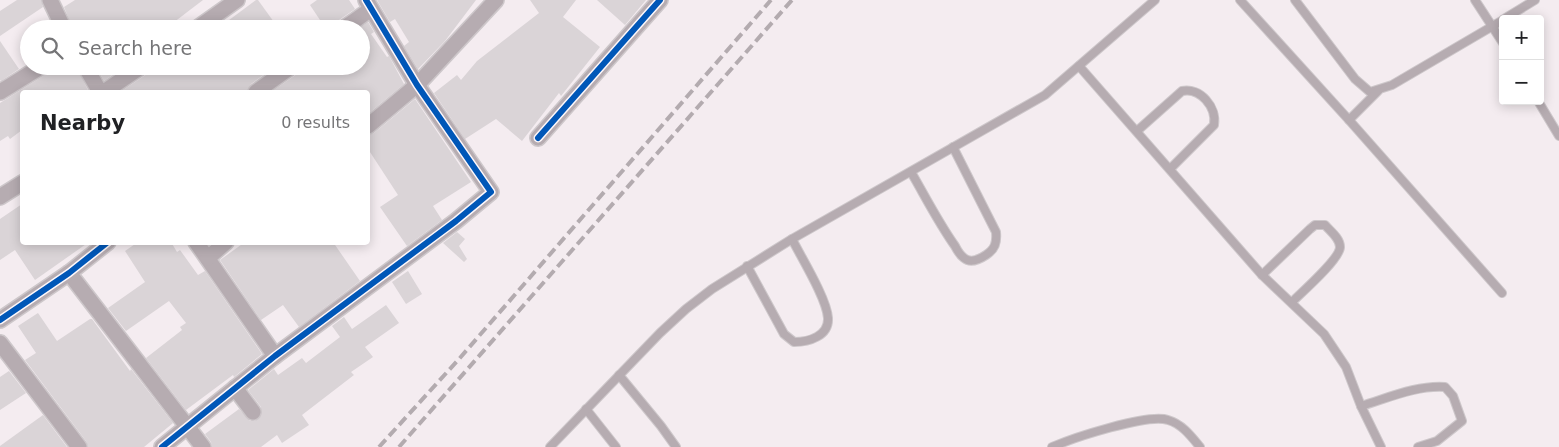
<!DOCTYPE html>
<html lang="en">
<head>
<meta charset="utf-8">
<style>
	:root { --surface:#fff; --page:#f2f2f2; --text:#202124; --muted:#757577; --line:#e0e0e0 }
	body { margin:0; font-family:"DejaVu Sans",sans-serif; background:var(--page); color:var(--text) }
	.controls { position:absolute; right:15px; top:15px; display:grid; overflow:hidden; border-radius:5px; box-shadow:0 2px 12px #0003 }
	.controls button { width:45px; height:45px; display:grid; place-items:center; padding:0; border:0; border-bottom:1px solid var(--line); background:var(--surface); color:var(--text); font:25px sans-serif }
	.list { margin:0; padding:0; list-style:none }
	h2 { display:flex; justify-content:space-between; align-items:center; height:65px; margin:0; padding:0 20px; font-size:21px }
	h2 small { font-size:16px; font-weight:400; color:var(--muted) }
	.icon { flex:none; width:28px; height:28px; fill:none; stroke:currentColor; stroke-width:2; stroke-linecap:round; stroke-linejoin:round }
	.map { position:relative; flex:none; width:1559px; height:447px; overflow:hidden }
	.search { position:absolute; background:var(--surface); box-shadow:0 2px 12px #0003; left:20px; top:20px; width:350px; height:55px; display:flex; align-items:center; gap:12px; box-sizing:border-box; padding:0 18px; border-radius:28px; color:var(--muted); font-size:19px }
	.panel { position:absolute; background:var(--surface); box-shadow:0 2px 12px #0003; left:20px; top:90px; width:350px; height:155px; border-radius:5px }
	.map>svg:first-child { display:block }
	.building { fill:#dad4d7 }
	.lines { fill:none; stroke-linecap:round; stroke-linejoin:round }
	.service-casing { stroke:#cdc7ca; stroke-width:10 }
	.minor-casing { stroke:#cdc7ca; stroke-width:18 }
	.service { stroke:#b6acb1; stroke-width:8 }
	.minor { stroke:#b6acb1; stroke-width:15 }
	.rail { stroke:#b3abaf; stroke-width:4; stroke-dasharray:10 5; stroke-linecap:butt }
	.cycleway-casing { stroke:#fef8fb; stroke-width:9 }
	.cycleway { stroke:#0057b8; stroke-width:6 }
</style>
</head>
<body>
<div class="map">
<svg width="1559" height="447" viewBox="0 0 1559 447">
	<rect width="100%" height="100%" fill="#f4ecf0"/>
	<g class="building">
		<path d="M 17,0 L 41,0 L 43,7 L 0,36 L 0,11 Z"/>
		<path d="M 75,0 L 203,0 L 165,29 L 73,29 L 64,7 Z"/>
		<path d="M 256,0 L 258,0 L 279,29 L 217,29 Z"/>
		<path d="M 317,0 L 349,0 L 355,9 L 326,29 L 310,5 Z"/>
		<path d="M 377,0 L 476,0 L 445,41 L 418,69 L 404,46 L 409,42 L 395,19 L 390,22 Z"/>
		<path d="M 530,0 L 576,0 L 563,17 L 600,47 L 561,96 L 559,93 L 522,141 L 496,119 L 465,139 L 434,93 L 457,75 L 461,80 L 477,61 L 539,13 Z"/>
		<path d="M 597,0 L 646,0 L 625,25 Z"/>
		<path d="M 368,22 L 374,32 L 371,34 L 387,57 L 389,56 L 404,84 L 368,114 L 368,92 L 271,92 L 297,74 L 301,66 L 361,66 L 361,27 Z"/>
		<path d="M 0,41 L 19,69 L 1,81 L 0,80 Z"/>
		<path d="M 59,66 L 76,66 L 89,92 L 22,92 L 22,130 L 10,139 L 8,136 L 0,141 L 0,103 Z"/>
		<path d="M 96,66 L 125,66 L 104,81 Z"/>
		<path d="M 151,66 L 276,66 L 251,84 L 247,92 L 120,92 L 147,74 Z"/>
		<path d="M 415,99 L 471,182 L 433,206 L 442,220 L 407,246 L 380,207 L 398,195 L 368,149 L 368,135 L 374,133 Z"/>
		<path d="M 22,204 L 22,242 L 89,242 L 35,280 L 15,250 L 0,260 L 0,219 Z"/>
		<path d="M 457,232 L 465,239 L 459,246 L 467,259 L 464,262 L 443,243 Z"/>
		<path d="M 138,242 L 171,242 L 177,252 L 180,250 L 198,275 L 205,271 L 262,354 L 234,377 L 233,375 L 186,410 L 146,358 L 182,330 L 180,327 L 186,323 L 169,301 L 126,331 L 108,308 L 145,282 L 125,251 Z"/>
		<path d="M 245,242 L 333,242 L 360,281 L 299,327 L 283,305 L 261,320 L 220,260 Z"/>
		<path d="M 408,271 L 422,294 L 406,304 L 392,282 Z"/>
		<path d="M 386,305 L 399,323 L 365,347 L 373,357 L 351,372 L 354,375 L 302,415 L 309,425 L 282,443 L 277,435 L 261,447 L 212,447 L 211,442 L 205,434 L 239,409 L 250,421 L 255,421 L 261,416 L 261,407 L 248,390 L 274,369 L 278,375 L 302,358 L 306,363 L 340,337 L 332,326 L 344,317 L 352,329 Z"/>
		<path d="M 38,313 L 57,341 L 90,319 L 92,319 L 130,371 L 131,369 L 173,423 L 144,447 L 88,447 L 86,441 L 25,360 L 36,353 L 18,326 Z"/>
		<path d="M 9,371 L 26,393 L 0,410 L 0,377 Z"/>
		<path d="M 43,415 L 67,447 L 0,447 L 0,446 Z"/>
	</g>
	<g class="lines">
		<g class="service-casing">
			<g id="service">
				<path d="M 1240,0 L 1349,120 L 1502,293"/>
				<path d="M 1295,0 L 1355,79 L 1370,92 L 1392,85 L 1503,20"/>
				<path d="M 1475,0 L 1503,43"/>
				<path d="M 1504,19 L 1535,0"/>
				<path d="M 1079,66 L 1262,275 L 1324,334 L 1346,367 L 1361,406 L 1381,447"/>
				<path d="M 1538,101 L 1559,136"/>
				<path d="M 1349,120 L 1378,91"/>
				<path d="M 1137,131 L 1182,91 C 1200,87 1217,107 1214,125 L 1170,169"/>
				<path d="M 911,172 C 925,196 938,222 955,246 C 957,250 960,255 964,258 C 971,264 980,259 986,255 C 995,249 997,243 996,232 L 953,147"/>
				<path d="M 747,266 L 784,334 L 794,342 C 809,342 829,336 828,318 C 827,299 801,257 792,239"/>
				<path d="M 1262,275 L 1310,229 L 1315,225 L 1325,225 C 1330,231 1340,238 1340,247 C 1340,259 1301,293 1292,302"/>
				<path d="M 619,375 L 661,426 L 676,447"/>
				<path d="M 1361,406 C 1388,398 1417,385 1445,387 L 1453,396 L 1462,421 L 1437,441 L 1418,447"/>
				<path d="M 586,409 L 616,447"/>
				<path d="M 550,447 L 660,333 L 686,309 L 712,289 L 792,239 L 1045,95 L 1155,0"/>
				<path d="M 1052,447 C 1073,438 1148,413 1168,420 C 1182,424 1191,436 1200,447"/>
			</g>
		</g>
		<g class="minor-casing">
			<g id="minor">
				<path d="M 50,0 L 64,29"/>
				<path d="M 196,29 L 237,0"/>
				<path d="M 343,29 L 371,9"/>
				<path d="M 85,66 L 100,92"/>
				<path d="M 0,92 L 42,66"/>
				<path d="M 104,92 L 142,66"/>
				<path d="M 256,92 L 292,66"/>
				<path d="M 368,126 L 417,85 L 496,0"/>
				<path d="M 538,138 L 660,0"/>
				<path d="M 0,197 L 22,183"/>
				<path d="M 196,242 L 275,356"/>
				<path d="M 208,258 L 226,242"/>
				<path d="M 69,273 L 203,447"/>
				<path d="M 0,320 L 69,273 L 108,242"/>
				<path d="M 0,343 L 79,447"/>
				<path d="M 235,388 L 253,412"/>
				<path d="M 162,447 L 275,356 L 456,221 L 491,192 L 417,85 L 366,0"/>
			</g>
		</g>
		<use href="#service" class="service"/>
		<use href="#minor" class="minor"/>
		<g class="rail">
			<path d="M 379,447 L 459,359 L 771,0"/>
			<path d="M 399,447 L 792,0"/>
		</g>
		<g class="cycleway-casing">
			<g id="cycleway">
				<path d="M 538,138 L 660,0"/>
				<path d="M 0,320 L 69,273 L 108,242"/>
				<path d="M 162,447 L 275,356 L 456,221 L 491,192 L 417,85 L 366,0"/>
			</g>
		</g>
		<use href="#cycleway" class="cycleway"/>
	</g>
</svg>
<div class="controls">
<button>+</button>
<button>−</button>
</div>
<div class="search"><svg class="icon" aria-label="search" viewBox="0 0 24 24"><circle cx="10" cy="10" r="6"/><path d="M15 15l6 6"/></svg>Search here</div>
<section class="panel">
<h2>Nearby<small>0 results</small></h2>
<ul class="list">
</ul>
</section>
</div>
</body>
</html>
